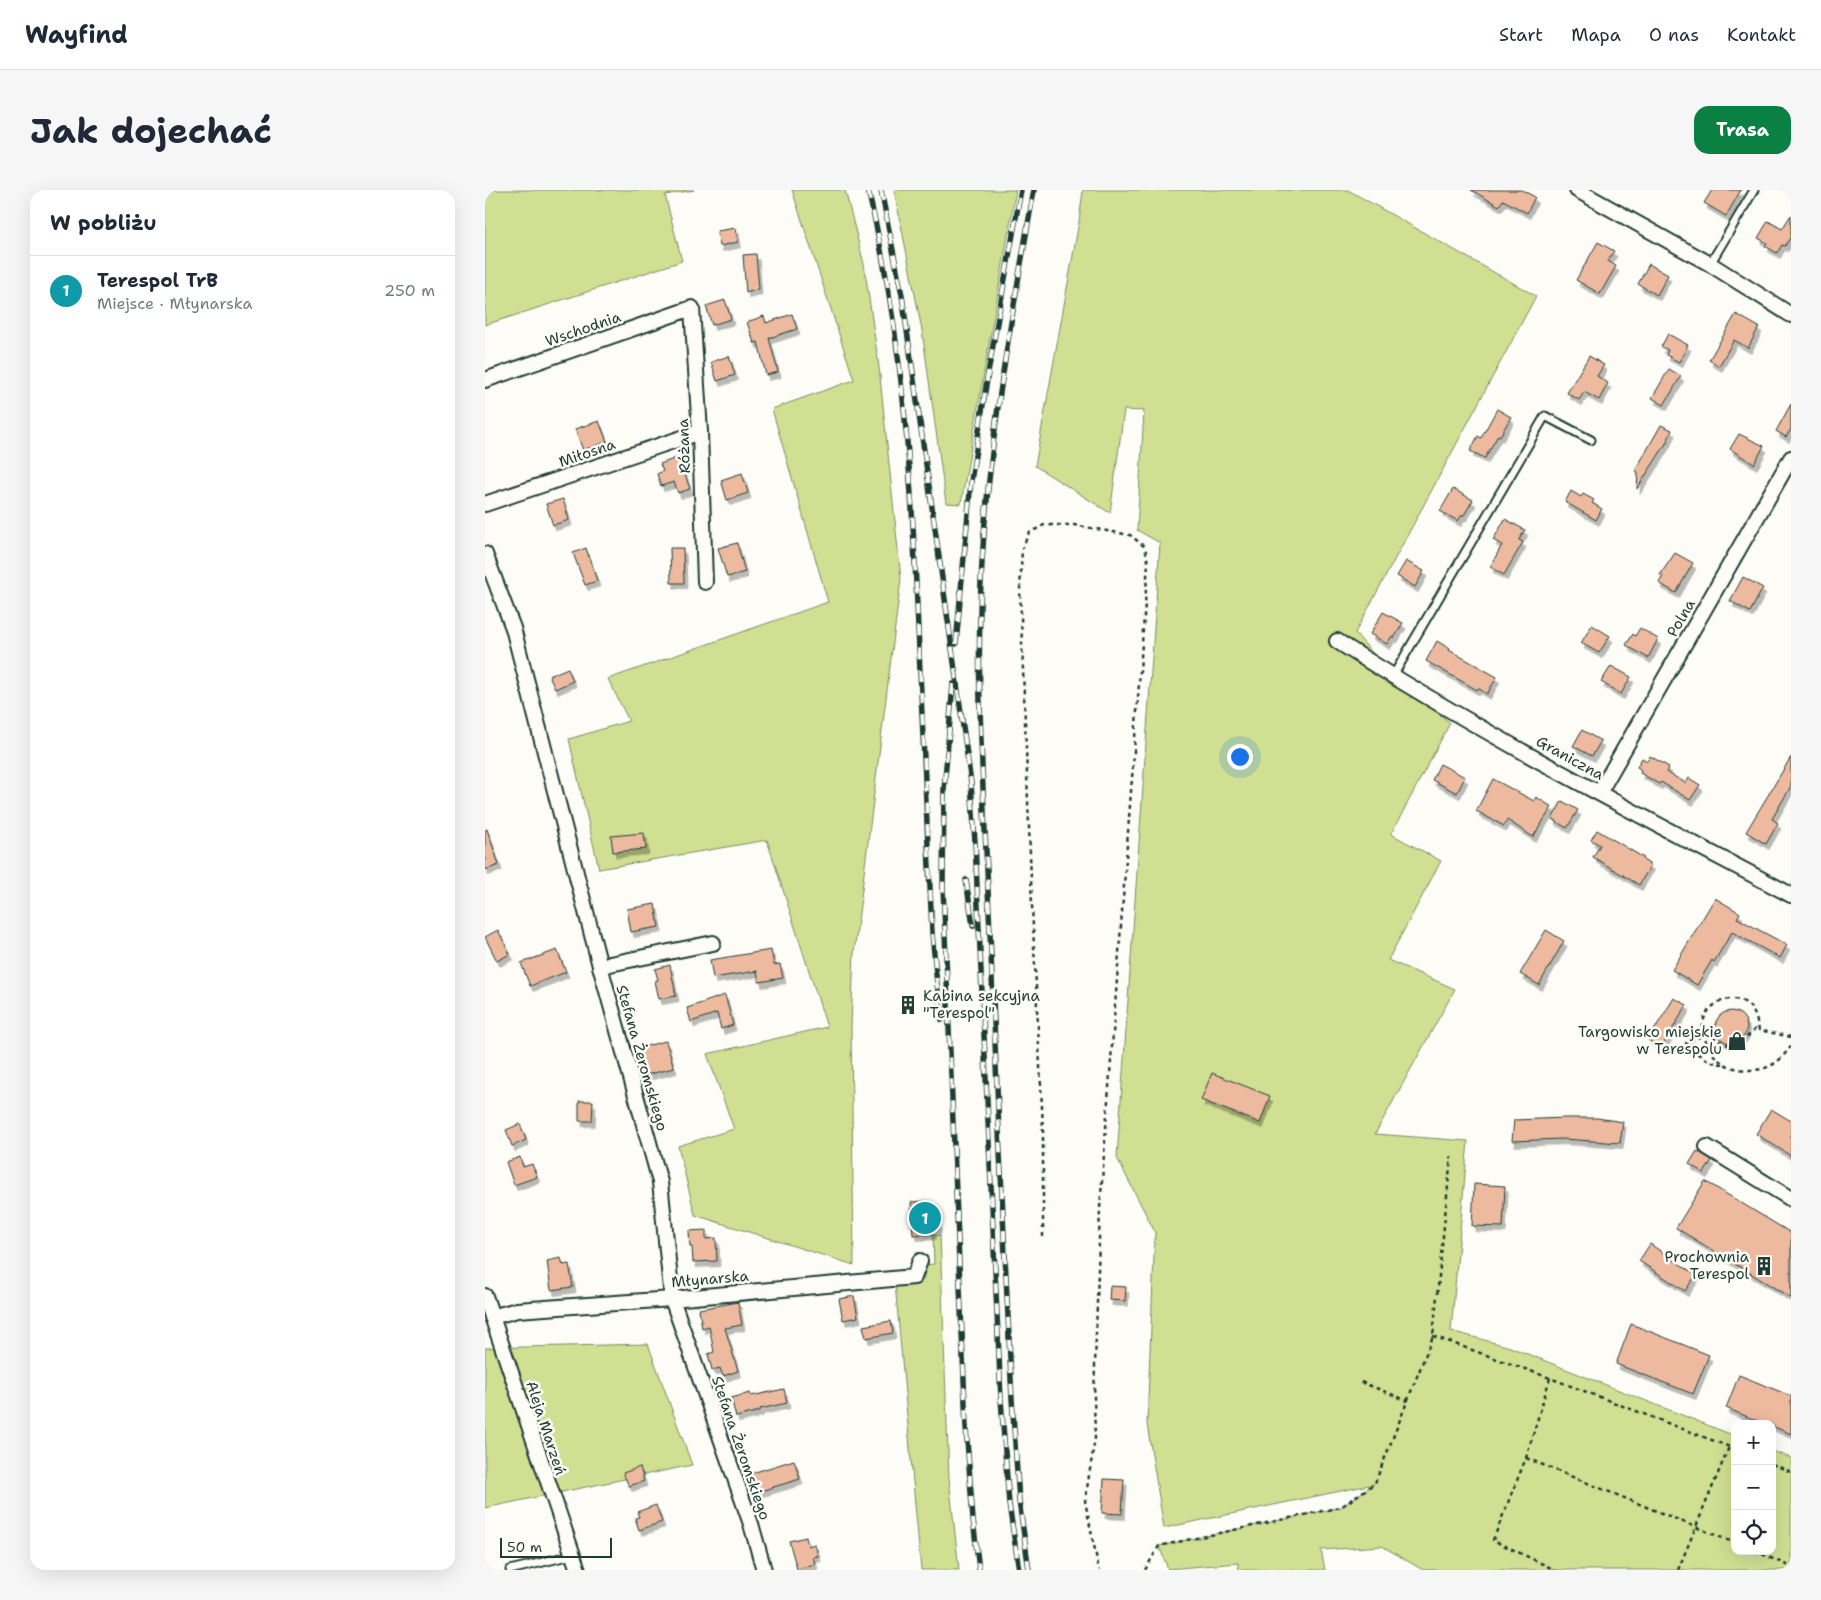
<!DOCTYPE html>
<html lang="pl">
<head>
<meta charset="utf-8">
<style>
	:root { --surface:#fff; --page:#f6f6f7; --text:#1f2937; --muted:#747a83; --line:#e0e1e3; --accent:#0b8043 }
	body { margin:0; font-family:"Shantell Sans",sans-serif; background:var(--page); color:var(--text) }
	.controls { position:absolute; right:15px; bottom:15px; display:grid; overflow:hidden; border-radius:10px; box-shadow:0 5px 20px #0002 }
	.controls button { width:45px; height:45px; display:grid; place-items:center; padding:0; border:0; border-bottom:1px solid var(--line); background:var(--surface); color:var(--text); font:25px sans-serif }
	.scale { position:absolute; left:15px; bottom:12px; width:112px; box-sizing:border-box; padding-left:5px; border:2px solid #1f3d34; border-top:0; font-size:14px; line-height:18px; white-space:nowrap; color:#1f3d34; -webkit-text-stroke:4px #fdfcf7; paint-order:stroke }
	.you { position:absolute; left:754px; top:566px; width:18px; height:18px; margin:-12px; border:4px solid #fff; border-radius:50%; background:#1a73e8; box-shadow:0 0 0 8px #1a73e833 }
	.badge { display:grid; place-items:center; width:32px; height:32px; border-radius:50%; background:var(--accent); color:#fff; font-size:16px; font-weight:700 }
	.pin { position:absolute; translate:-50% -50%; border:2px solid #fff; box-shadow:0 1px 5px #0006 }
	.list { margin:0; padding:0; list-style:none }
	h2 { display:flex; justify-content:space-between; align-items:center; height:65px; margin:0; padding:0 20px; font-size:21px }
	h2 small { font-size:16px; font-weight:400; color:var(--muted) }
	.list li { display:grid; grid-template-columns:32px 1fr auto; gap:15px; align-items:center; box-sizing:border-box; height:70px; padding:0 20px; border-top:1px solid var(--line) }
	.list b { display:block; font-size:19px; white-space:nowrap }
	.list p { margin:0; font-size:16px; white-space:nowrap; color:var(--muted) }
	.list em { font-size:16px; font-style:normal; color:var(--muted) }
	.icon { flex:none; width:28px; height:28px; fill:none; stroke:currentColor; stroke-width:2; stroke-linecap:round; stroke-linejoin:round }
	.map { position:relative; flex:none; width:1306px; height:1380px; overflow:hidden; border-radius:15px }
	header { display:flex; align-items:center; gap:30px; box-sizing:border-box; height:70px; padding:0 25px; background:var(--surface); border-bottom:1px solid var(--line) }
	header strong { font-size:24px }
	nav { display:flex; gap:28px; margin-inline-start:auto; font-size:18px }
	.intro { display:flex; align-items:center; justify-content:space-between; box-sizing:border-box; height:120px; padding:0 30px }
	h1 { margin:0; font-size:35px }
	.button { padding:12px 22px; border-radius:15px; background:var(--accent); color:#fff; font-size:18px; font-weight:700 }
	main { display:flex; gap:30px; padding:0 30px }
	aside { flex:1; background:var(--surface); border-radius:15px; box-shadow:0 5px 20px #0002 }
	.map>svg:first-child { display:block }
	.green { fill:#d0df92; stroke:#788e63 }
	.building { fill:#edb99f; stroke:#1f3d34; filter:url(#shadow) }
	.lines { fill:none; stroke-linecap:round; stroke-linejoin:round }
	.lane-casing { stroke:#1f3d34; stroke-width:11 }
	.street-casing { stroke:#1f3d34; stroke-width:18 }
	.path { stroke:#1f3d34; stroke-width:2.5; stroke-dasharray:4 4; stroke-linecap:butt }
	.lane { stroke:#fdfcf7; stroke-width:7 }
	.street { stroke:#fdfcf7; stroke-width:14 }
	.rail-casing { stroke:#1f3d34; stroke-width:5.5 }
	.rail { stroke:#fdfcf7; stroke-width:4; stroke-dasharray:11; stroke-linecap:butt }
	.labels { text-anchor:middle; dominant-baseline:central; stroke-width:5; stroke-linejoin:round; paint-order:stroke }
	.street-label { font-size:15px; fill:#1f3d34; stroke:#fdfcf7 }
	.poi-label { font-size:15px; fill:#1f3d34; stroke:#fdfcf7; text-anchor:end }
</style>
</head>
<body>
<header>
<strong>Wayfind</strong>
<nav><a>Start</a><a>Mapa</a><a>O nas</a><a>Kontakt</a></nav>
</header>
<div class="intro"><h1>Jak dojechać</h1><a class="button">Trasa</a></div>
<main>
<aside>
<h2>W pobliżu<small></small></h2>
<ul class="list">
<li><span class="badge" style="background:#0f9aa8">1</span><div><b>Terespol TrB</b><p>Miejsce · Młynarska</p></div><em>250 m</em></li>
</ul>
</aside>
<div class="map">
<svg width="1306" height="1380" viewBox="0 0 1306 1380">
	<defs>
		<filter id="shadow"><feDropShadow dx="3" dy="5.5" stdDeviation="0" flood-color="#0004"/></filter>
	</defs>
	<rect width="100%" height="100%" fill="#fdfcf7"/>
	<filter id="ink" filterUnits="userSpaceOnUse"><feTurbulence type="fractalNoise" baseFrequency=".02" numOctaves="2"/><feDisplacementMap in="SourceGraphic" scale="10" xChannelSelector="R" yChannelSelector="G"/><feConvolveMatrix kernelMatrix="1 2 1 2 8 2 1 2 1" color-interpolation-filters="sRGB"/></filter>
	<g filter="url(#ink)">
		<g class="green">
			<path d="M 0,0 L 209,0 L 180,5 L 197,71 L 0,135 Z"/>
			<path d="M 307,0 L 360,0 L 379,74 L 394,177 L 416,389 L 369,763 L 366,836 L 369,1075 L 210,1025 L 193,956 L 249,939 L 222,864 L 342,837 L 282,650 L 114,679 L 84,549 L 144,531 L 123,489 L 343,412 L 287,219 L 369,190 Z"/>
			<path d="M 409,0 L 531,0 L 476,314 L 461,313 L 437,140 Z"/>
			<path d="M 598,0 L 863,0 L 1051,106 L 870,443 L 908,486 L 965,533 L 906,644 L 956,671 L 903,770 L 970,799 L 890,944 L 983,951 L 966,1141 L 1025,1157 L 1250,1246 L 1250,1361 L 1287,1361 L 1287,1261 L 1306,1268 L 1306,1380 L 938,1380 L 897,1356 L 836,1360 L 840,1380 L 754,1380 L 753,1373 L 683,1379 L 674,1356 L 856,1317 L 889,1294 L 679,1338 L 662,1234 L 670,1042 L 632,968 L 675,353 L 652,340 L 659,221 L 639,220 L 625,323 L 550,276 L 594,32 Z"/>
			<path d="M 455,1045 L 464,1289 L 474,1380 L 436,1380 L 410,1093 L 439,1089 L 438,1075 L 449,1074 L 448,1046 Z"/>
			<path d="M 163,1154 L 207,1275 L 0,1318 L 0,1158 Z"/>
		</g>
		<g class="building">
			<path d="M 986,0 L 1037,0 L 1050,7 L 1042,23 L 1018,10 L 1014,16 Z"/>
			<path d="M 1227,0 L 1256,0 L 1241,26 L 1219,13 Z"/>
			<path d="M 1306,25 L 1306,46 L 1300,56 L 1297,55 L 1292,63 L 1280,56 L 1282,53 L 1273,48 L 1283,31 L 1297,39 Z"/>
			<path d="M 251,38 L 253,52 L 235,56 L 232,41 Z"/>
			<path d="M 1113,52 L 1129,61 L 1123,71 L 1131,76 L 1115,104 L 1091,90 Z"/>
			<path d="M 271,64 L 274,99 L 261,103 L 258,65 Z"/>
			<path d="M 1164,74 L 1183,85 L 1172,105 L 1153,94 Z"/>
			<path d="M 240,110 L 246,129 L 227,135 L 221,116 Z"/>
			<path d="M 307,124 L 312,139 L 284,148 L 293,182 L 281,185 L 273,152 L 269,153 L 262,132 L 279,126 L 281,133 Z"/>
			<path d="M 1251,124 L 1274,137 L 1263,158 L 1249,150 L 1234,176 L 1224,170 Z"/>
			<path d="M 1183,144 L 1203,155 L 1194,172 L 1181,165 L 1183,160 L 1176,157 Z"/>
			<path d="M 244,166 L 250,185 L 232,191 L 226,172 Z"/>
			<path d="M 1104,166 L 1119,175 L 1112,186 L 1123,193 L 1114,210 L 1099,202 L 1094,210 L 1082,203 Z"/>
			<path d="M 1184,179 L 1196,186 L 1179,215 L 1167,208 Z"/>
			<path d="M 1306,214 L 1306,239 L 1301,247 L 1291,241 Z"/>
			<path d="M 1012,219 L 1026,227 L 1015,246 L 1013,245 L 1000,268 L 985,261 L 993,246 L 996,248 Z"/>
			<path d="M 114,231 L 122,252 L 98,260 L 90,239 Z"/>
			<path d="M 1176,235 L 1187,240 L 1182,252 L 1152,299 L 1153,282 L 1150,281 Z"/>
			<path d="M 1254,244 L 1279,256 L 1269,274 L 1245,259 Z"/>
			<path d="M 194,267 L 205,299 L 193,303 L 189,292 L 176,296 L 172,284 L 178,281 L 175,274 Z"/>
			<path d="M 257,283 L 263,303 L 242,310 L 236,290 Z"/>
			<path d="M 968,299 L 988,310 L 979,325 L 977,325 L 973,331 L 955,321 Z"/>
			<path d="M 1086,301 L 1096,307 L 1098,304 L 1109,310 L 1107,313 L 1117,319 L 1111,330 L 1080,312 Z"/>
			<path d="M 78,309 L 84,330 L 68,335 L 61,314 Z"/>
			<path d="M 1020,329 L 1040,340 L 1034,350 L 1038,352 L 1019,385 L 1005,377 L 1017,355 L 1008,350 Z"/>
			<path d="M 252,353 L 260,382 L 242,387 L 233,358 Z"/>
			<path d="M 101,358 L 112,391 L 100,395 L 88,363 Z"/>
			<path d="M 185,358 L 198,358 L 199,393 L 186,393 Z"/>
			<path d="M 1190,363 L 1208,373 L 1191,403 L 1174,393 L 1178,386 L 1175,385 Z"/>
			<path d="M 921,371 L 939,381 L 930,397 L 912,386 Z"/>
			<path d="M 1258,387 L 1278,398 L 1265,422 L 1245,411 Z"/>
			<path d="M 898,422 L 918,433 L 909,448 L 907,446 L 902,454 L 885,444 Z"/>
			<path d="M 1107,435 L 1125,446 L 1114,463 L 1096,453 Z"/>
			<path d="M 1155,438 L 1173,449 L 1163,468 L 1141,455 L 1148,444 L 1150,446 Z"/>
			<path d="M 952,451 L 965,459 L 964,460 L 1012,487 L 1002,504 L 993,498 L 992,500 L 941,471 Z"/>
			<path d="M 1126,476 L 1146,487 L 1136,504 L 1116,492 Z"/>
			<path d="M 83,478 L 88,491 L 70,499 L 64,486 Z"/>
			<path d="M 1097,540 L 1116,551 L 1107,566 L 1088,556 Z"/>
			<path d="M 1165,566 L 1184,577 L 1181,582 L 1201,593 L 1204,588 L 1215,595 L 1205,610 L 1176,592 L 1174,594 L 1155,583 L 1156,580 L 1152,577 L 1157,568 L 1162,571 Z"/>
			<path d="M 1306,567 L 1306,596 L 1287,629 L 1293,633 L 1281,654 L 1261,642 Z"/>
			<path d="M 955,574 L 980,587 L 972,603 L 947,590 Z"/>
			<path d="M 1008,589 L 1049,611 L 1051,607 L 1067,617 L 1048,647 L 1022,630 L 1019,636 L 991,621 Z"/>
			<path d="M 1077,611 L 1093,620 L 1082,638 L 1067,629 Z"/>
			<path d="M 2,639 L 14,675 L 0,680 L 0,640 Z"/>
			<path d="M 1112,640 L 1159,668 L 1158,670 L 1166,675 L 1154,695 L 1108,667 L 1115,655 L 1106,650 Z"/>
			<path d="M 159,643 L 161,659 L 128,662 L 126,646 Z"/>
			<path d="M 1230,708 L 1255,723 L 1252,728 L 1302,755 L 1295,768 L 1247,742 L 1229,772 L 1227,770 L 1212,795 L 1187,780 Z"/>
			<path d="M 170,714 L 174,737 L 146,742 L 142,719 Z"/>
			<path d="M 13,740 L 25,764 L 12,771 L 0,747 Z"/>
			<path d="M 1061,740 L 1079,751 L 1054,795 L 1035,784 Z"/>
			<path d="M 72,760 L 81,782 L 45,796 L 36,773 Z"/>
			<path d="M 286,760 L 289,775 L 295,774 L 298,788 L 274,792 L 272,781 L 228,788 L 225,770 Z"/>
			<path d="M 185,775 L 191,806 L 174,809 L 170,791 L 173,790 L 170,779 Z"/>
			<path d="M 240,805 L 248,835 L 236,839 L 232,823 L 206,832 L 202,818 Z"/>
			<path d="M 1189,808 L 1202,815 L 1176,858 L 1163,850 Z"/>
			<circle cx="1246" cy="837" r="16"/>
			<path d="M 181,851 L 189,878 L 161,885 L 153,858 Z"/>
			<path d="M 727,883 L 785,906 L 775,933 L 716,910 Z"/>
			<path d="M 94,911 L 108,911 L 107,931 L 94,931 Z"/>
			<path d="M 1286,919 L 1306,931 L 1306,966 L 1271,944 Z"/>
			<path d="M 1080,928 L 1112,928 L 1138,932 L 1135,953 L 1078,949 L 1027,951 L 1029,930 Z"/>
			<path d="M 35,934 L 41,950 L 27,956 L 21,940 Z"/>
			<path d="M 1212,961 L 1227,970 L 1219,983 L 1204,974 Z"/>
			<path d="M 35,967 L 38,977 L 47,974 L 52,987 L 29,995 L 21,972 Z"/>
			<path d="M 1220,991 L 1306,1043 L 1306,1108 L 1191,1038 Z"/>
			<path d="M 989,994 L 1020,996 L 1018,1037 L 987,1036 Z"/>
			<path d="M 442,1011 L 442,1017 L 453,1017 L 453,1039 L 448,1039 L 448,1044 L 428,1045 L 426,1012 Z"/>
			<path d="M 221,1040 L 221,1049 L 231,1048 L 232,1071 L 208,1072 L 207,1057 L 205,1057 L 204,1041 Z"/>
			<path d="M 1165,1054 L 1211,1085 L 1200,1101 L 1154,1071 Z"/>
			<path d="M 76,1068 L 78,1075 L 84,1074 L 88,1097 L 66,1100 L 62,1071 Z"/>
			<path d="M 625,1096 L 641,1097 L 640,1111 L 624,1110 Z"/>
			<path d="M 369,1106 L 373,1127 L 358,1130 L 354,1109 Z"/>
			<path d="M 253,1112 L 257,1135 L 240,1138 L 253,1181 L 238,1186 L 235,1178 L 227,1180 L 223,1164 L 229,1162 L 224,1136 L 217,1138 L 214,1119 Z"/>
			<path d="M 406,1131 L 408,1143 L 381,1148 L 378,1136 Z"/>
			<path d="M 1146,1134 L 1224,1165 L 1208,1204 L 1131,1174 Z"/>
			<path d="M 1254,1185 L 1306,1206 L 1306,1244 L 1287,1236 L 1287,1234 L 1280,1234 L 1241,1218 Z"/>
			<path d="M 299,1199 L 302,1213 L 275,1219 L 275,1221 L 251,1227 L 246,1208 L 265,1203 L 266,1206 Z"/>
			<path d="M 309,1270 L 315,1289 L 269,1303 L 264,1284 Z"/>
			<path d="M 155,1277 L 159,1291 L 144,1296 L 138,1283 Z"/>
			<path d="M 619,1289 L 639,1290 L 637,1324 L 617,1323 Z"/>
			<path d="M 171,1315 L 177,1332 L 154,1340 L 150,1328 L 154,1327 L 152,1322 Z"/>
			<path d="M 321,1347 L 323,1356 L 330,1354 L 333,1366 L 328,1367 L 330,1374 L 312,1379 L 304,1351 Z"/>
		</g>
		<g class="lines">
			<g class="lane-casing">
				<g id="lane">
					<path d="M 1225,74 L 1269,0"/>
					<path d="M 908,486 L 1060,226 L 1106,250"/>
					<path d="M 25,1380 L 87,1365"/>
				</g>
			</g>
			<g class="street-casing">
				<g id="street">
					<path d="M 1092,0 L 1225,74 L 1306,125"/>
					<path d="M 0,190 L 207,118 L 215,242 L 220,392"/>
					<path d="M 0,314 L 215,242"/>
					<path d="M 0,364 L 28,438 L 115,776 L 175,992 L 187,1109 L 266,1334 L 279,1380"/>
					<path d="M 852,451 C 998,545 1153,624 1306,705"/>
					<path d="M 1114,603 L 1306,268"/>
					<path d="M 115,776 L 228,753"/>
					<path d="M 1222,957 L 1306,1009"/>
					<path d="M 0,1106 L 93,1380"/>
					<path d="M 7,1127 L 32,1120 L 187,1109 L 429,1087 L 435,1071"/>
				</g>
			</g>
			<g class="path">
				<path d="M 1306,847 L 1274,840 C 1272,832 1271,825 1266,818 C 1250,798 1215,814 1218,840 C 1218,847 1222,854 1226,861 C 1234,874 1247,879 1262,880 C 1283,881 1294,873 1306,856"/>
				<path d="M 1238,874 C 1222,873 1212,864 1201,853 L 1219,845 L 1225,845 L 1239,854 L 1251,856 L 1264,845 L 1273,836"/>
				<path d="M 558,1047 L 558,937 L 547,716 L 535,400 L 537,359 L 544,343 L 559,335 L 589,335 L 645,345 L 660,357 L 663,373 L 615,1018 L 609,1207 L 610,1248 L 600,1311 L 614,1380"/>
				<path d="M 948,1146 L 1065,1188 L 1250,1259"/>
				<path d="M 1065,1188 L 1041,1268 L 1008,1350 L 1070,1380"/>
				<path d="M 876,1192 L 923,1211"/>
				<path d="M 1041,1268 L 1250,1353"/>
				<path d="M 1287,1274 L 1306,1282"/>
				<path d="M 1270,1361 L 1306,1377"/>
				<path d="M 660,1380 L 674,1356 L 856,1317 L 890,1293 L 948,1146 L 966,966"/>
				<path d="M 1193,1380 L 1244,1257"/>
			</g>
			<use href="#lane" class="lane"/>
			<use href="#street" class="street"/>
			<g class="rail-casing">
				<g id="rail">
					<path d="M 383,0 C 418,144 427,290 433,438 C 438,539 443,641 447,743 L 452,794 L 457,830"/>
					<path d="M 396,0 L 417,105 L 486,593 L 490,652 L 516,1209 L 524,1314 L 534,1380"/>
					<path d="M 471,454 L 486,291 L 503,183 L 536,0"/>
					<path d="M 468,494 L 459,600 L 458,697 L 481,1237 L 488,1329 L 494,1380"/>
					<path d="M 481,690 L 488,736"/>
					<path d="M 544,1380 L 534,1311 L 527,1209 C 519,1046 511,884 504,721 C 499,612 491,502 496,392 C 502,260 526,130 549,0"/>
				</g>
			</g>
			<use href="#rail" class="rail"/>
		</g>
	</g>
	<defs>
		<g id="building-bare" transform="scale(1.5)"><path d="M-4-6H4V6H1V3H-1V6H-4ZM-2.5-4.3h1.7v1.8h-1.7ZM.8-4.3h1.7v1.8H.8ZM-2.5-1h1.7V.8h-1.7ZM.8-1h1.7V.8H.8Z" fill="#1f3d34" stroke="#fdfcf7" stroke-width="2.5" paint-order="stroke"/></g>
		<g id="shop-bare" transform="scale(1.5)"><path d="M-5-2.5h2.3a2.7 3.5 0 0 1 5.4 0H5L5.5 6h-11ZM-1.5-2.5h3a1.5 2.3 0 0 0-3 0Z" fill="#1f3d34" stroke="#fdfcf7" stroke-width="2.5" paint-order="stroke"/></g>
	</defs>
	<g fill-rule="evenodd">
		<use href="#building-bare" x="423" y="815"/>
		<use href="#shop-bare" x="1252" y="851"/>
		<use href="#building-bare" x="1279" y="1076"/>
	</g>
	<g class="labels">
		<g class="street-label">
			<text transform="translate(98 139) rotate(-19)">Wschodnia</text>
			<text transform="translate(199 256) rotate(-92)">Różana</text>
			<text transform="translate(102 263) rotate(-19)">Miłosna</text>
			<text transform="translate(1196 428) rotate(-60)">Polna</text>
			<text transform="translate(1085 568) rotate(29)">Graniczna</text>
			<text transform="translate(157 868) rotate(74)">Stefana Żeromskiego</text>
			<text transform="translate(225 1089) rotate(-5)">Młynarska</text>
			<text transform="translate(61 1238) rotate(72)">Aleja Marzeń</text>
			<text transform="translate(256 1258) rotate(71)">Stefana Żeromskiego</text>
		</g>
		<g class="poi-label">
			<text x="438" y="806" text-anchor="start">Kabina sekcyjna<tspan x="438" dy="17">"Terespol"</tspan></text>
			<text x="1237" y="842">Targowisko miejskie<tspan x="1237" dy="17">w Terespolu</tspan></text>
			<text x="1264" y="1067">Prochownia<tspan x="1264" dy="17">Terespol</tspan></text>
		</g>
	</g>
</svg>
<div class="controls">
<button>+</button>
<button>−</button>
<button><svg class="icon" aria-label="locate" viewBox="0 0 24 24"><circle cx="12" cy="12" r="6"/><path d="M12 2v4M12 18v4M2 12h4M18 12h4"/></svg></button>
</div>
<div class="scale">50 m</div>
<div class="you"></div>
<div class="pin badge" style="left:440px;top:1028px;background:#0f9aa8">1</div>
</div>
</main>
</body>
</html>
